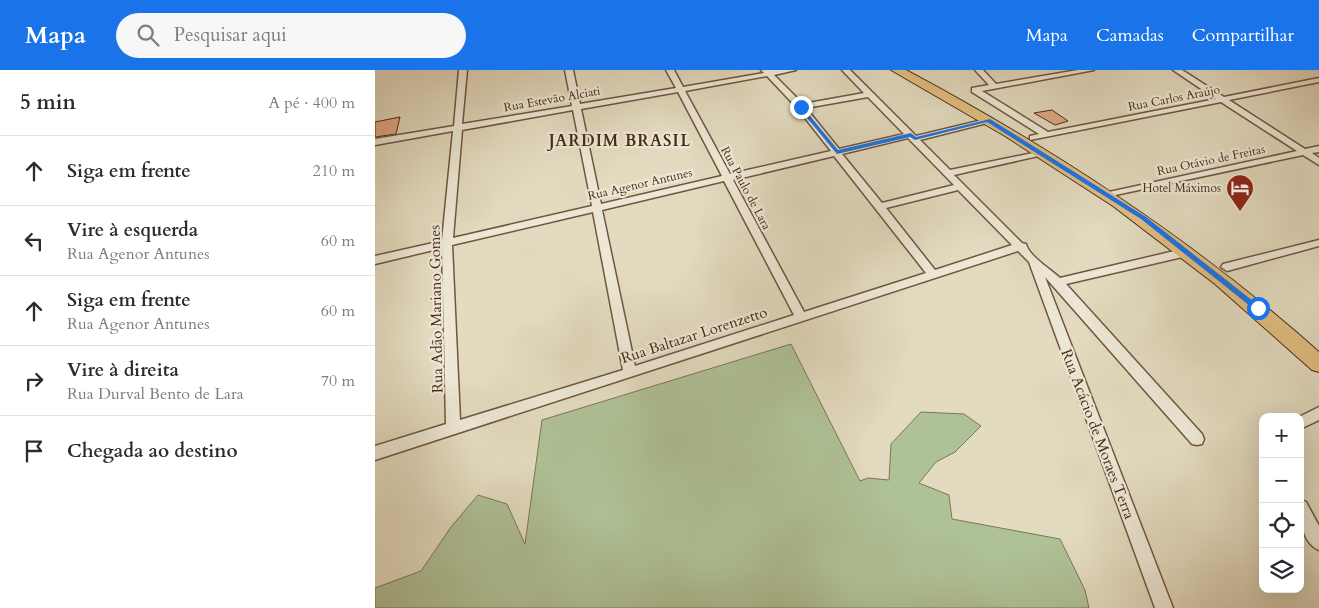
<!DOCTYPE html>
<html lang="pt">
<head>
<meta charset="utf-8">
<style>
	:root { --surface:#fff; --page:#f7f7f7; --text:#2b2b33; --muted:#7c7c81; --line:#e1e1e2; --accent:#1a73e8 }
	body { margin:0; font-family:Cardo,serif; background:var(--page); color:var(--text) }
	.controls { position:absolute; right:15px; bottom:15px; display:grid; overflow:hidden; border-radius:10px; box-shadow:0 5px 20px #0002 }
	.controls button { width:45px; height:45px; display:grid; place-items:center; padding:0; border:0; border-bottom:1px solid var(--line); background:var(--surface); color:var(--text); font:25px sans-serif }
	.stop { position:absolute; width:15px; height:15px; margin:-11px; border:4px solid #1a73e8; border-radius:50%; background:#fff }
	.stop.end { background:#1a73e8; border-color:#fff; box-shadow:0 1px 5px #0008 }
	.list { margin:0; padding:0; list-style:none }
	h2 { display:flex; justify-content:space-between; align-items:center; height:65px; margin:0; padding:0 20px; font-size:21px }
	h2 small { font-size:16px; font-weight:400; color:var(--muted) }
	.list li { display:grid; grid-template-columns:32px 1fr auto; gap:15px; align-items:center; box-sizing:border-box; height:70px; padding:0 20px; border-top:1px solid var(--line) }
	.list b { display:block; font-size:19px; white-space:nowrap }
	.list p { margin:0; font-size:16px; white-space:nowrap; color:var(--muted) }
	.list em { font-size:16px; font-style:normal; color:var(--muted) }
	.icon { flex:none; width:28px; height:28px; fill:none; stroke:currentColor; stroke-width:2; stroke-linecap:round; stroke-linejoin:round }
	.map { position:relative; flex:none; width:944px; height:538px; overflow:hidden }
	header { display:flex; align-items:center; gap:30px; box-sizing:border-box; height:70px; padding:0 25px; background:var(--accent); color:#fff }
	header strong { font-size:24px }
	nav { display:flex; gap:28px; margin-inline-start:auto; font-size:18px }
	.search { width:350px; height:45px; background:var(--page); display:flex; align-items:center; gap:12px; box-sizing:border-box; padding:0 18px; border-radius:28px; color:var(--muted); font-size:19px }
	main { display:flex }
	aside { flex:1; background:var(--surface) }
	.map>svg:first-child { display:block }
	.green { fill:#afc196; stroke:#7c7656 }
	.building { fill:#e2a988; stroke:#482a16 }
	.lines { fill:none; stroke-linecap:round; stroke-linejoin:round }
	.street-casing { stroke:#6f5640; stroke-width:3 }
	.primary-casing { stroke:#482a16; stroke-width:2 }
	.street { fill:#ede8d6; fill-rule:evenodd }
	.primary { fill:#e2be80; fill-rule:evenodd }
	.route { fill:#1a73e8 }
	.labels { text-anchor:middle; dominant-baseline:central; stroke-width:4.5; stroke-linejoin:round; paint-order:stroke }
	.far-street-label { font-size:12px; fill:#482a16; stroke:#ede8d6 }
	.far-poi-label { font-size:12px; fill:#482a16; stroke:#ede8d6; text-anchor:end }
	.street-label { font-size:15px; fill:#482a16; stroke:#ede8d6 }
	.far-district-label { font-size:16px; font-weight:bold; letter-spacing:1px; fill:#482a16; stroke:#ede8d6 }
</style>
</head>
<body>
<header>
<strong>Mapa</strong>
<div class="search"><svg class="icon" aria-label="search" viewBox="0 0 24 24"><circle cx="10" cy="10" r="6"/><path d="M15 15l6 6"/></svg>Pesquisar aqui</div>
<nav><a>Mapa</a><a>Camadas</a><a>Compartilhar</a></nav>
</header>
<main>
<aside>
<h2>5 min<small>A pé · 400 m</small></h2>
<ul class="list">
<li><svg class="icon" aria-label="ahead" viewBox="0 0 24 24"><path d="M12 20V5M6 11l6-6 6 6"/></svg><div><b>Siga em frente</b></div><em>210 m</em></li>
<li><svg class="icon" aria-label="left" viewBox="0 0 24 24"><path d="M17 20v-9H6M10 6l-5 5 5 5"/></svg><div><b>Vire à esquerda</b><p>Rua Agenor Antunes</p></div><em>60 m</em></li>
<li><svg class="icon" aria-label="ahead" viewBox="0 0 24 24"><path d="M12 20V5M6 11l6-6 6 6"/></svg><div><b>Siga em frente</b><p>Rua Agenor Antunes</p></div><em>60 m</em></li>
<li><svg class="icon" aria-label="right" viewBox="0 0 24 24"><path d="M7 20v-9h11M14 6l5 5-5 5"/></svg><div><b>Vire à direita</b><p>Rua Durval Bento de Lara</p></div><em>70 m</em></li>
<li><svg class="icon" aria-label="arrive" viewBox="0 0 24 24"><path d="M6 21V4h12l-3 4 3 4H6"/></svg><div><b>Chegada ao destino</b></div></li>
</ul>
</aside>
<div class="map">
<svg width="944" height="538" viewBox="0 0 944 538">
	<rect width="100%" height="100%" fill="#e3dbc0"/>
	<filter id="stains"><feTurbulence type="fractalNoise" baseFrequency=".004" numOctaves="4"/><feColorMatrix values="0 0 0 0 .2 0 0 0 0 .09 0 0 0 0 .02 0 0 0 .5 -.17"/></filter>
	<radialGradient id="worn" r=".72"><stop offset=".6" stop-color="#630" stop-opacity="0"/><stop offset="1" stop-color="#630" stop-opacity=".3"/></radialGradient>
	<path class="green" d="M 416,274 L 485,411 L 493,408 L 514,410 L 516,374 L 546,342 L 589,344 L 606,356 L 580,382 L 561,392 L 544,413 L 574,425 L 577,449 L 685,469 L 710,520 L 714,538 L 0,538 L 0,518 L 46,501 L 76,457 L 103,425 L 132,434 L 150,474 L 167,350 Z"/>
	<g class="building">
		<path d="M 677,40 L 693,51 L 680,55 L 659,43 Z"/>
		<path d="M 25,47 L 21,64 L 0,67 L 0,52 Z"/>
	</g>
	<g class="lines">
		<g class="street-casing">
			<g id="street">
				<path d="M 84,0 L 92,0 L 87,54 L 197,36 L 190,0 L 198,0 L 205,34 L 301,18 L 291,0 L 299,0 L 308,17 L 389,3 L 386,0 L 421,0 L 399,5 L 428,34 L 489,23 L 467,0 L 475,0 L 541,66 L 616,48 L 616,52 L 545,70 L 575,100 L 668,81 L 668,85 L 579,105 L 647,173 L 651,174 C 654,186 675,199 685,208 L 812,178 L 816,179 L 817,182 L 816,185 L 691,214 L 827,364 L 829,369 L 827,374 L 822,375 L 817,374 L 670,207 L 798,538 L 780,538 L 654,192 L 643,181 L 0,390 L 0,376 L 71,354 L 67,178 L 0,194 L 0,186 L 67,171 L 78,61 L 0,75 L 0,69 L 79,56 ZM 392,6 L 423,39 L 456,81 L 355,104 L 310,21 ZM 303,22 L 347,106 L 226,134 L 206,39 ZM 493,27 L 529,64 L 464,79 L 431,38 ZM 198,40 L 217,136 L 78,168 L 87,60 ZM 533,68 L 579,115 L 507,133 L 467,84 ZM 459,86 L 551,203 L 429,242 L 358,110 ZM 349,111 L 419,245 L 260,296 L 227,140 ZM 583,120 L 637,175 L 560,200 L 511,138 ZM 218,142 L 248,300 L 85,350 L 77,175 Z"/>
				<path d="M 600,0 L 608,0 L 621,14 L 703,0 L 719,0 L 607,21 L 673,62 L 841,29 L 798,0 L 807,0 L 849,27 L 944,8 L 944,12 L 854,30 L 930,79 L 944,76 L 944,82 L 937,83 L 944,88 L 944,95 L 928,85 L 731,127 L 729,125 L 734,122 L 922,81 L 846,32 L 655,70 L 655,66 L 664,64 L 597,22 L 597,18 L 614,15 Z"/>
				<path d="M 944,170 L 944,176 L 852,201 L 846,197 L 848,194 Z"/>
				<path d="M 944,337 L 944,350 L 925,359 L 925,347 L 924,347 Z"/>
				<path d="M 925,429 L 931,432 L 944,456 L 944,480 C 926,473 925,446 925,429 Z"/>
			</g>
		</g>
		<g class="primary-casing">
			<path id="primary" d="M 516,0 L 531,0 C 679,79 818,170 944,282 L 944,302 L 937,300 L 840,214 L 738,136 L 630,66 Z"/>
		</g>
		<use href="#street" class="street"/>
		<use href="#primary" class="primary"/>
	</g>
	<path class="route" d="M 427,36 L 463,80 L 536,63 L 541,67 L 615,49 L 771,147 L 887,238 L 880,240 L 766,149 L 612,52 L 540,70 L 535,67 L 462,84 L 423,37 Z"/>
	<defs>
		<g id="hotel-pin" transform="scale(1.4375)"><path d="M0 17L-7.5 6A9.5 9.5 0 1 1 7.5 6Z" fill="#8f2418" stroke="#ede8d6"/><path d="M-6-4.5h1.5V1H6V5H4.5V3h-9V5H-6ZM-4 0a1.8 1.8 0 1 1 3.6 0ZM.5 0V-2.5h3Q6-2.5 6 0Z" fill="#fff"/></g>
	</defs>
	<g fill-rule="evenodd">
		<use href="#hotel-pin" x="865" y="118"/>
	</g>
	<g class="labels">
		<g class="far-street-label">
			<text transform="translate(799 28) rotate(-11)">Rua Carlos Araújo</text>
			<text transform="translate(177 29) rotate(-10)">Rua Estevão Alciati</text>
			<text transform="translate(836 90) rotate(-12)">Rua Otávio de Freitas</text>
			<text transform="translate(265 114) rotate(-13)">Rua Agenor Antunes</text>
			<text transform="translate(371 118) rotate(62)">Rua Paulo de Lara</text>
		</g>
		<g class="far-poi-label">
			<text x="846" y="118">Hotel Máximos</text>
		</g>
		<g class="street-label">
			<text transform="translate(61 239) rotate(-91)">Rua Adão Mariano Gomes</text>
			<text transform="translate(319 265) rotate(-18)">Rua Baltazar Lorenzetto</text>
			<text transform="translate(723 364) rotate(69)">Rua Acácio de Moraes Terra</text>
		</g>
		<g class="far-district-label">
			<text x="245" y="71">JARDIM BRASIL</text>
		</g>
	</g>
	<rect width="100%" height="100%" filter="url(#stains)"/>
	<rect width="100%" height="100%" fill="url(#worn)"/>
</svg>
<div class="controls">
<button>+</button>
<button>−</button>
<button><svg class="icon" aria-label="locate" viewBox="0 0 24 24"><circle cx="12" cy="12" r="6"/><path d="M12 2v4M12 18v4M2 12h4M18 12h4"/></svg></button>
<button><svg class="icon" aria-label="layers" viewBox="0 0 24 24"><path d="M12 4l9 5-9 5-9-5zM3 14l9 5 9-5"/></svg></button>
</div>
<div class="stop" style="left:883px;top:238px"></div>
<div class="stop end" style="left:426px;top:37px"></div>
</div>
</main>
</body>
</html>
